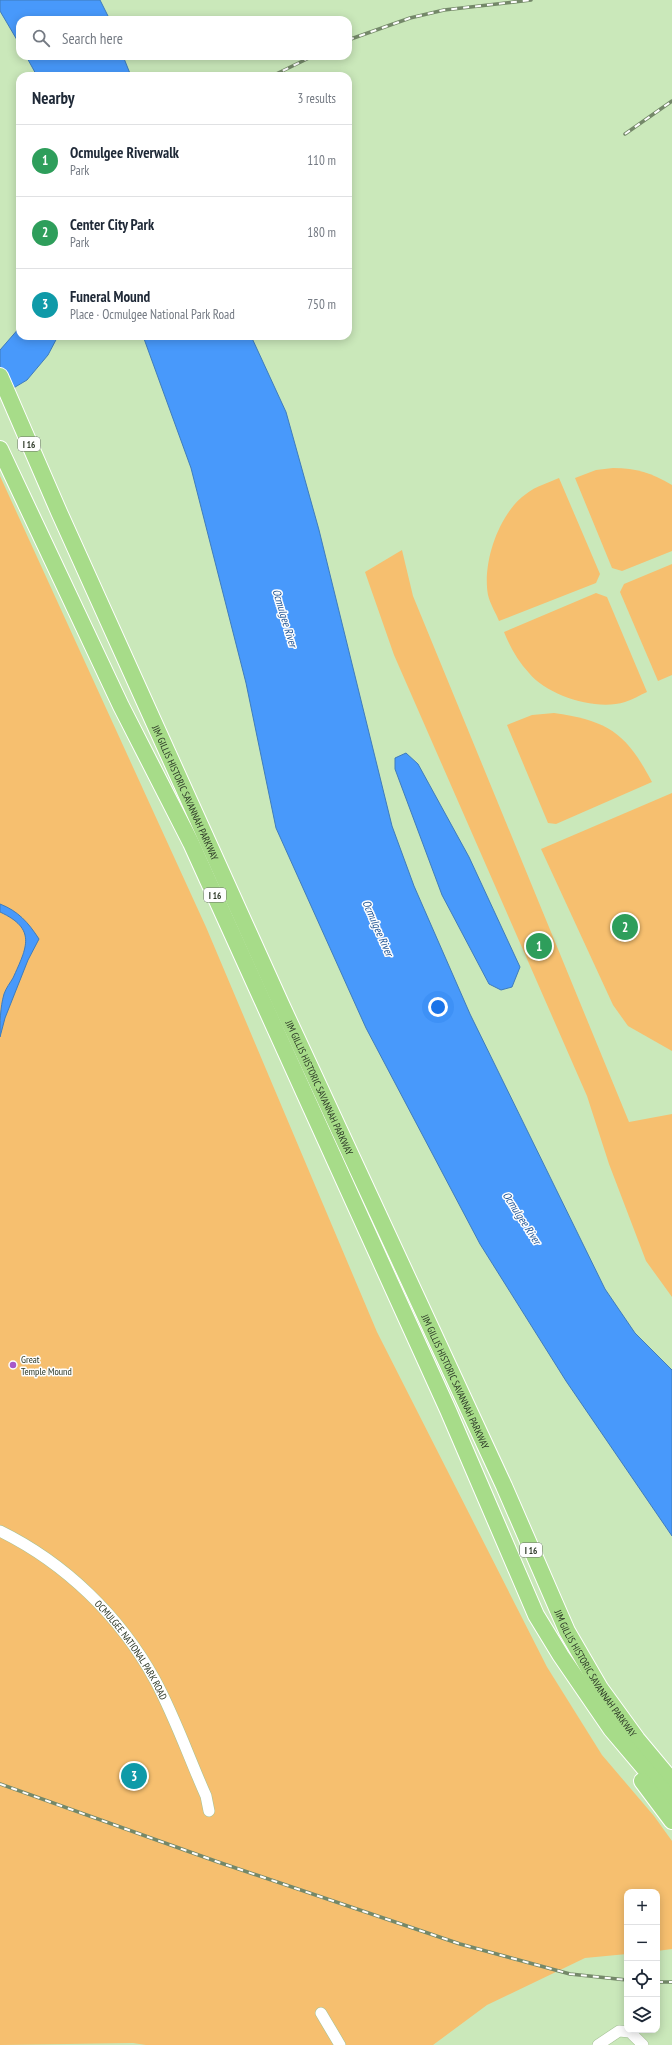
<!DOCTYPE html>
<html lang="en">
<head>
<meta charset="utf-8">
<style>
	:root { --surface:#fff; --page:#f6f6f7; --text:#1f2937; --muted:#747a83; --line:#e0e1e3; --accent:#a757c8 }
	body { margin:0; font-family:"PT Sans Narrow",sans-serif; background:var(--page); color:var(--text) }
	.controls { position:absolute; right:12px; bottom:12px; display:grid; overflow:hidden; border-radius:8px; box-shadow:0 2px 10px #0003 }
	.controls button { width:36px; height:36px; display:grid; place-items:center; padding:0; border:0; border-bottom:1px solid var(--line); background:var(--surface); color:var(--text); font:20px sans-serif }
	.you { position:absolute; left:438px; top:1007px; width:14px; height:14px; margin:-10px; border:3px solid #fff; border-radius:50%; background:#1a73e8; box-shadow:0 0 0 6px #1a73e833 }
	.badge { display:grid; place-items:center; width:26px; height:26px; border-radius:50%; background:var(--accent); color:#fff; font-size:13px; font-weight:700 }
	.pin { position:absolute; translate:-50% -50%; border:2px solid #fff; box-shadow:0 1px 4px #0006 }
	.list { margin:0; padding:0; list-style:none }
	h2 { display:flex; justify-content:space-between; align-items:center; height:52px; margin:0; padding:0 16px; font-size:17px }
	h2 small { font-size:13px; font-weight:400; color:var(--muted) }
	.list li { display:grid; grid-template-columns:26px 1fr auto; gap:12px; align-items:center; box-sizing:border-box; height:72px; padding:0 16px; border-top:1px solid var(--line) }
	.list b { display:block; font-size:15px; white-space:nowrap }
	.list p { margin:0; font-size:13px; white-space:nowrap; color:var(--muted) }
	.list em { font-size:13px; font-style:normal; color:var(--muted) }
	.icon { flex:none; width:22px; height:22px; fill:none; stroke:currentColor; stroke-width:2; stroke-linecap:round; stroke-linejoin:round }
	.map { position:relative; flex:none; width:672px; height:2045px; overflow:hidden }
	.search { position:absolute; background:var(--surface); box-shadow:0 2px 10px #0003; left:16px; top:16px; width:336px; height:44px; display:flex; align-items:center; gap:10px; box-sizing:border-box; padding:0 14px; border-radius:12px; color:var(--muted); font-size:15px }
	.panel { position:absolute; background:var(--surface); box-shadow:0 2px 10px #0003; left:16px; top:72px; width:336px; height:268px; border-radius:12px }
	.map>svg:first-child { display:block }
	.green { fill:#f6bf6f }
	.water { fill:#4899fb; stroke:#3f7cbb }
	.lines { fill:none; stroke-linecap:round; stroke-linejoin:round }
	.minor-casing { stroke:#a4c194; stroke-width:12 }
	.highway-casing { stroke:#fff; stroke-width:18 }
	.minor { stroke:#fff; stroke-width:11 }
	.highway { stroke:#a7dc89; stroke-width:16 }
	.rail-casing { stroke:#748869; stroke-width:3.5 }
	.rail { stroke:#fefefe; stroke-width:2; stroke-dasharray:6; stroke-linecap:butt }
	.poi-dot { fill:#a757c8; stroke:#fefefe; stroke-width:1.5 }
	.labels { text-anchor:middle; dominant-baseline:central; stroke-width:3; stroke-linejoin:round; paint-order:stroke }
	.shield { fill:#fefefe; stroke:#6a7366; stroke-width:1 }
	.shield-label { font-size:9px; font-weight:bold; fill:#2b3725 }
	.street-label { font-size:10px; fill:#2b3725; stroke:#fefefe }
	.poi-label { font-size:10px; fill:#2b3725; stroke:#fefefe; text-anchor:start }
	.water-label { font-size:11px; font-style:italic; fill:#215594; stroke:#fefefe }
</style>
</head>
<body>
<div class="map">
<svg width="672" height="2045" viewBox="0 0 672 2045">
	<rect width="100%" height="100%" fill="#cae8ba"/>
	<g class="green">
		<path d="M 613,468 C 637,468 651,473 672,485 L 672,551 L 622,571 L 612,568 L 575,478 L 596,470 Z"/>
		<path d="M 0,476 L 206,927 L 377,1332 L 547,1667 L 602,1755 L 654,1816 L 672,1841 L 672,1949 L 657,1951 L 657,1892 L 627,1892 L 627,1954 L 585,1958 L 487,2005 L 433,2045 L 146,2045 L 133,2043 L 0,2045 Z"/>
		<path d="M 559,478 L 600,574 L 596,583 L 499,621 C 496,613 490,604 488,595 C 482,563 499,513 526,494 C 536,486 548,483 559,478 Z"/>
		<path d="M 402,550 L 413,596 L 629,1122 L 672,1114 L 672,1297 L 646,1261 L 609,1164 L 587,1096 L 394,655 L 365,572 Z"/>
		<path d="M 672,564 L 672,675 L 658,681 L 620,592 L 624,584 Z"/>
		<path d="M 596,593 L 607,597 L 647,692 C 640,695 632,700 625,702 C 596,711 548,696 529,673 C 518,661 510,647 504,632 Z"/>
		<path d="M 554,713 C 609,721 626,733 652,782 L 556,824 L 548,823 L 507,725 L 532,715 Z"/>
		<path d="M 672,793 L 672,1051 L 628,1026 L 613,1005 L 541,849 Z"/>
	</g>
	<g class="water">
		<path d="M 0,0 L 100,0 L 110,20 L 20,20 L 20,45 L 0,11 Z"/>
		<path d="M 26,56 L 123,56 L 131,76 L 37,76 Z"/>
		<path d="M 20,327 L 20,336 L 58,336 L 48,355 L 27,380 L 0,396 L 0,350 Z"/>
		<path d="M 143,336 L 251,336 L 286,412 L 319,530 L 392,826 L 414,886 L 470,1014 L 605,1289 L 635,1333 L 672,1370 L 672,1536 L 566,1381 L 480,1244 L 366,1028 L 276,828 L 246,683 L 191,468 Z"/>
		<path d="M 406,753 L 418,764 L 469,857 L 520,967 L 512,987 L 501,990 L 489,984 L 442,895 L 395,769 L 395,758 Z"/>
		<path d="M 0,904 C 18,911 28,922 39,939 L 28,960 L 5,1018 L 0,1037 C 0,1022 0,1008 4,994 C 6,988 10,983 13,978 C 27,947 37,929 0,912 Z"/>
	</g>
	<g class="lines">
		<g class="minor-casing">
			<g id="minor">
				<path id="s1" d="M 0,1531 C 65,1563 120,1616 155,1680 C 175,1717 189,1758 206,1796 L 209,1811"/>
				<path d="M 321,2013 L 340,2045"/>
				<path d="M 598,2045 L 619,2031 L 630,2032 L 643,2045"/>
			</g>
		</g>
		<g class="highway-casing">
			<g id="highway">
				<path id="s2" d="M 0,376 L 59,512 L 281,1004 L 504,1486 L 567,1631 L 600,1688 L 637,1739 L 672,1781"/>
				<path d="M 0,449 L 121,706 L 191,843 L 448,1410 L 536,1615 L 561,1656 L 611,1729 L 672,1801"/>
				<path d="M 642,1781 L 672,1821"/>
			</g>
		</g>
		<use href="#minor" class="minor"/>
		<use href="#highway" class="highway"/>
		<g class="rail-casing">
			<g id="rail">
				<path d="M 348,40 L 410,18 L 444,10 L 531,0"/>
				<path d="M 272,76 L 313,56"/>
				<path d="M 625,134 L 672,101"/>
				<path d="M 0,1784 L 218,1862 L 460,1944 L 570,1974 L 627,1980"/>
				<path d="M 657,1982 L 672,1982"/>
			</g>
		</g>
		<use href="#rail" class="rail"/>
	</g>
	<circle class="poi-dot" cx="13" cy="1365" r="4"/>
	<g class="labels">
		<g class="shield">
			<rect x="18" y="437" width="22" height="14" rx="3"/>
			<rect x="204" y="888" width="22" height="14" rx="3"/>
			<rect x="520" y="1543" width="22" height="14" rx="3"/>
		</g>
		<g class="shield-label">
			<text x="29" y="444">I 16</text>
			<text x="215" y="895">I 16</text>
			<text x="531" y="1550">I 16</text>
		</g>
		<g class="street-label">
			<text stroke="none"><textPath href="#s2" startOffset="456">JIM GILLIS HISTORIC SAVANNAH PARKWAY</textPath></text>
			<text stroke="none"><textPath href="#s2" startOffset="780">JIM GILLIS HISTORIC SAVANNAH PARKWAY</textPath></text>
			<text stroke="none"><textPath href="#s2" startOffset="1104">JIM GILLIS HISTORIC SAVANNAH PARKWAY</textPath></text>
			<text stroke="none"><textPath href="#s1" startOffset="180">OCMULGEE NATIONAL PARK ROAD</textPath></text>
			<text stroke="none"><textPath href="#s2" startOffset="1428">JIM GILLIS HISTORIC SAVANNAH PARKWAY</textPath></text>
		</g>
		<g class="poi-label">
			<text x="21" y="1359">Great<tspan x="21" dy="12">Temple Mound</tspan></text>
		</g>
		<g class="water-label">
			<text transform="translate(285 618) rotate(73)">Ocmulgee River</text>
			<text transform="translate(378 928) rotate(66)">Ocmulgee River</text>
			<text transform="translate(522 1218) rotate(57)">Ocmulgee River</text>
		</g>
	</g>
</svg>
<div class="controls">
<button>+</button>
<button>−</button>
<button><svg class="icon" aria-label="locate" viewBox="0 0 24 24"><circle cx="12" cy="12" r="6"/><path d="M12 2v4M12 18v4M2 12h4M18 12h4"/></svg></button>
<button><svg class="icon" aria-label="layers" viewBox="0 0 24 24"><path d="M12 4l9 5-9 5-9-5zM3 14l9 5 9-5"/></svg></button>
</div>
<div class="you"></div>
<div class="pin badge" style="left:539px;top:946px;background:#2e9e5b">1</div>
<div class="pin badge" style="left:625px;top:927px;background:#2e9e5b">2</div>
<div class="pin badge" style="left:134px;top:1776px;background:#0f9aa8">3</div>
<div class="search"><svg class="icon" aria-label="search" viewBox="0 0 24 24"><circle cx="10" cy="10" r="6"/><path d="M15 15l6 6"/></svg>Search here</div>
<section class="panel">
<h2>Nearby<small>3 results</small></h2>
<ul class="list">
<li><span class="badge" style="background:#2e9e5b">1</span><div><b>Ocmulgee Riverwalk</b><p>Park</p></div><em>110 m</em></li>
<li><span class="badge" style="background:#2e9e5b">2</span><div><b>Center City Park</b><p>Park</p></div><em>180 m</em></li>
<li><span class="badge" style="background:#0f9aa8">3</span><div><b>Funeral Mound</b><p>Place · Ocmulgee National Park Road</p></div><em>750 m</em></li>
</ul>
</section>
</div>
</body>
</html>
